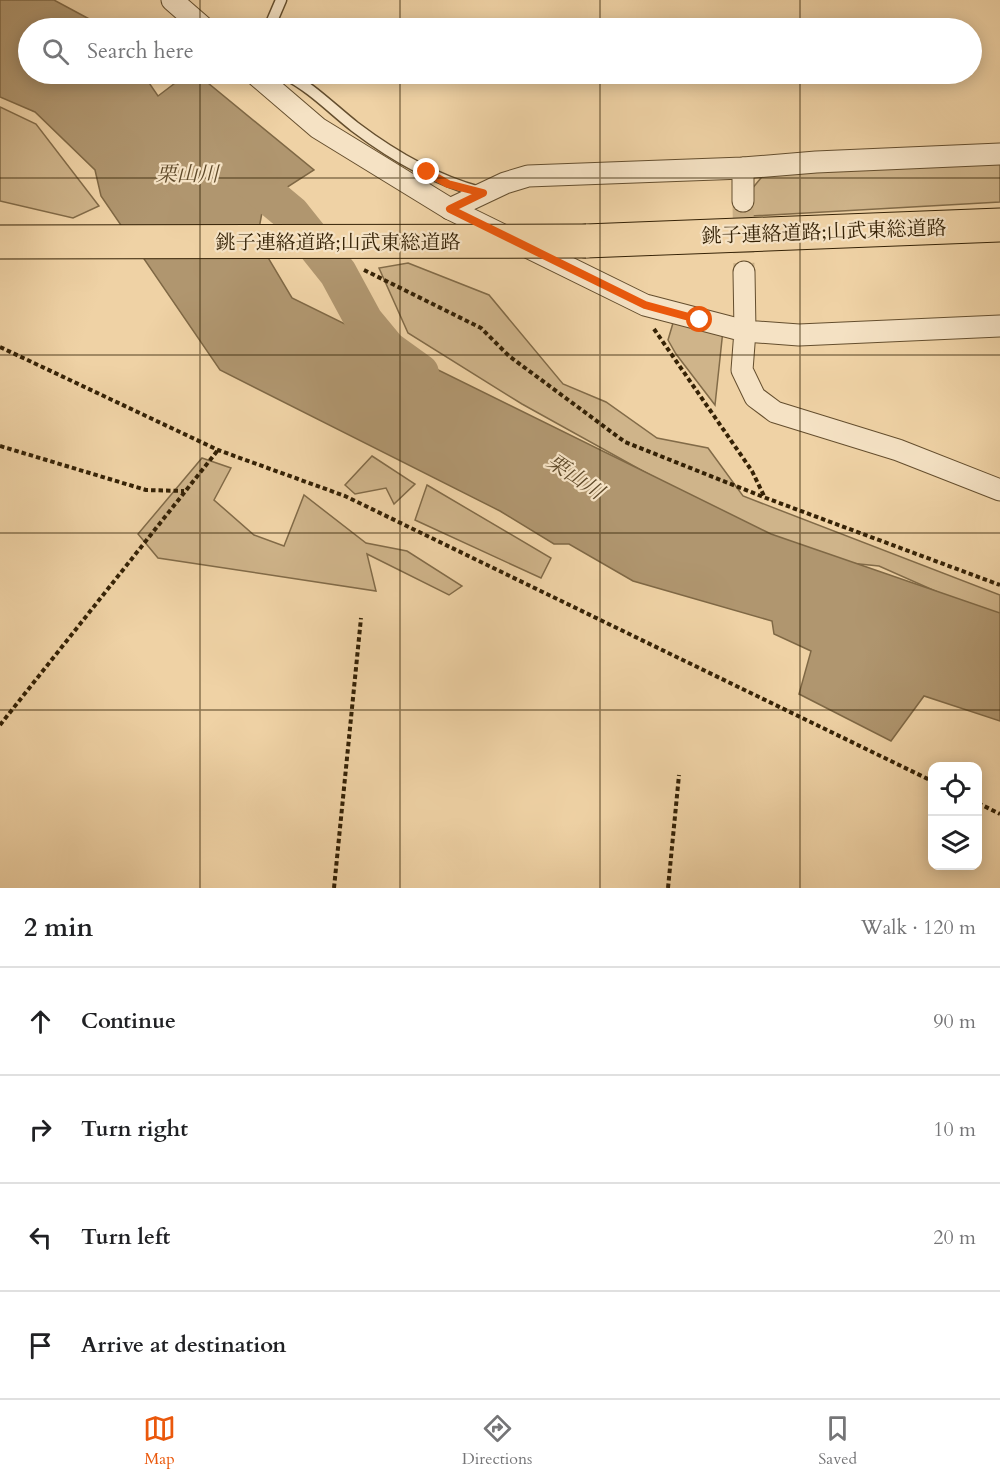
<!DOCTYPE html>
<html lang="en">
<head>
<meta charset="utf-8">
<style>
	:root { --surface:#fff; --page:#f2f2f2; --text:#202124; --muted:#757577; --line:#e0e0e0; --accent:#ea580c }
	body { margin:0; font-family:Cardo,"Noto Serif JP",serif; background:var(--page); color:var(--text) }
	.controls { position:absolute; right:18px; bottom:18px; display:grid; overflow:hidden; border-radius:12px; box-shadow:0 3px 15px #0003 }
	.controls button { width:54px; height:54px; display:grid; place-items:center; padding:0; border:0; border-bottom:2px solid var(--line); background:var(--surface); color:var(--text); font:30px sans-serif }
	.stop { position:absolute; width:18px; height:18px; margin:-14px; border:4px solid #ea580c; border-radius:50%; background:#fff }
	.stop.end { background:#ea580c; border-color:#fff; box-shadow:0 2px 6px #0008 }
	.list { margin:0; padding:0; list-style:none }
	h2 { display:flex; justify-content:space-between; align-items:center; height:78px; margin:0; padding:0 24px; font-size:26px }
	h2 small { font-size:20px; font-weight:400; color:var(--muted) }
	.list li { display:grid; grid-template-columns:39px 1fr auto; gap:18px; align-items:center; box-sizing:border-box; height:108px; padding:0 24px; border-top:2px solid var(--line) }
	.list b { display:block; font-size:22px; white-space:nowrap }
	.list em { font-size:20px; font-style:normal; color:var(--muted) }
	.icon { flex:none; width:33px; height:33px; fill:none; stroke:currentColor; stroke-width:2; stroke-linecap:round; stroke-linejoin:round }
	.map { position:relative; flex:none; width:1000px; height:888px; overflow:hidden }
	.search { position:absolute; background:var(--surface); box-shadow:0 3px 15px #0003; left:18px; right:18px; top:18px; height:66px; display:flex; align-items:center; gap:15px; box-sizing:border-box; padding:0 21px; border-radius:33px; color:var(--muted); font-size:22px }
	.sheet { height:510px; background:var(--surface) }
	nav { display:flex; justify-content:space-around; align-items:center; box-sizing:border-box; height:84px; border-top:2px solid var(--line); background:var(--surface); font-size:16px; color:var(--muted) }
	nav a { display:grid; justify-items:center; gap:3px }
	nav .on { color:var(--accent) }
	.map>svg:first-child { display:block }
	.green { fill:#cfb48a; stroke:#826b48; stroke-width:1.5 }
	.water { fill:#b0966f; stroke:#7f6845; stroke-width:1.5 }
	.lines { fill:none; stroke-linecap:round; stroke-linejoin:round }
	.river { stroke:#b0966f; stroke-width:38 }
	.street-tunnel { stroke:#caaf85; stroke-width:21; stroke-dasharray:21 10; stroke-linecap:butt }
	.lane-casing { stroke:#644e2e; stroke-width:13 }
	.street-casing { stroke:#644e2e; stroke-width:23 }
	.highway-casing { stroke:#352206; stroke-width:35 }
	.path { stroke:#352206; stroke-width:4; stroke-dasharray:4.5 3; stroke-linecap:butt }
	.lane { stroke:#f5e2c4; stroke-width:10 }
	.street { stroke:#f5e2c4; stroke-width:21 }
	.highway { stroke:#efd2a5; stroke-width:33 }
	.highway-bridge-casing { stroke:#352206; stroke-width:35; stroke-linecap:butt }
	.highway-bridge { stroke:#efd2a5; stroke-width:33 }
	.route { stroke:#ea580c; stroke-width:8 }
	.grid { fill:none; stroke:#352206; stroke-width:1.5; stroke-opacity:0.55 }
	.labels { text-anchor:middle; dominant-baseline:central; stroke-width:4.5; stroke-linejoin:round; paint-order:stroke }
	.street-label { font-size:20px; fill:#352206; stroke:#f5e2c4 }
	.water-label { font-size:21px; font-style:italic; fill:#604b2b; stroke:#f5e2c4 }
</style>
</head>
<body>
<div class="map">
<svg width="1000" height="888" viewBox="0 0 1000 888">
	<rect width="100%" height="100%" fill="#efd2a5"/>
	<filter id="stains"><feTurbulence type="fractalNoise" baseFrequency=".00333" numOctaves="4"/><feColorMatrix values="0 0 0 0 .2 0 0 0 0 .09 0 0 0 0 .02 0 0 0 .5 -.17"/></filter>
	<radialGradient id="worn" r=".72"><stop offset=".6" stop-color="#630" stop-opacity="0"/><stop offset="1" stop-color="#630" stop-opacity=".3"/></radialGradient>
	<g class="green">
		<path d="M 0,107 L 36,124 L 99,206 L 73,218 L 0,201 Z"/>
		<path d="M 1000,162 L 1000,202 L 751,216 L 751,190 L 765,173 Z"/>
		<path d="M 408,263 L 489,295 L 563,384 L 606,402 L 657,438 L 708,448 L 743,496 L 1000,595 L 1000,615 L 978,610 L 879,566 L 820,560 L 733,521 L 522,404 L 408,333 L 379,268 Z"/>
		<path d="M 681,318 L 723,330 L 715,405 L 676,354 L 668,340 L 673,323 Z"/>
		<path d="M 372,456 L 415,484 L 394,504 L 386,488 L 355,494 L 345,485 Z"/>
		<path d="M 202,458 L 231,468 L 214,500 L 254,535 L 284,546 L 304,495 L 366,543 L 407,551 L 462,586 L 449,595 L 367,554 L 376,591 L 158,558 L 138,534 Z"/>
		<path d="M 427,485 L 551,558 L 541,578 L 415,520 Z"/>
	</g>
	<path class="water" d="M 0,0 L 54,0 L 106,28 L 28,28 L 28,74 L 143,74 L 158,96 L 187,74 L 197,74 L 314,170 L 264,202 L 257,239 L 292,298 L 771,534 L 1000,613 L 1000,721 L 924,696 L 891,741 L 799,694 L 811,651 L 774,634 L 772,621 L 633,581 L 569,544 L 554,544 L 500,511 L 220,370 L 101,196 L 95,170 L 35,112 L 0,97 Z"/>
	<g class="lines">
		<path class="river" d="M 231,164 L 291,214 L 338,273 L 364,321 L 388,350 L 420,373"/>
		<path class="street-tunnel" d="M 743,201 L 744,272"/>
		<g class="lane-casing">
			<g id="lane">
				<path d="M 269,28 L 281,0"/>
				<path d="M 285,74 C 311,87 332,109 355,127 C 392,155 435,180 480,192"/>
			</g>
		</g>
		<g class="street-casing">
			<g id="street">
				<path d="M 172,0 L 204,28"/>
				<path d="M 255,74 L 318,128 L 450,209 L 645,305 L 745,331 L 742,370 L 755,397 L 775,412 L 898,450 L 1000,490"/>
				<path d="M 743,168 L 743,201"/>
				<path d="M 450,209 L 505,183 L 528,176 L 743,168 L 816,162 L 1000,154"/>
				<path d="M 744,272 L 745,331 L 799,335 L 1000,326"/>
			</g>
		</g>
		<g class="highway-casing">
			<path id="highway" d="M 586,241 L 1000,225"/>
		</g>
		<g class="path">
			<path d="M 364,270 L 481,328 L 509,356 L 625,442 L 766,498 L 1000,585"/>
			<path d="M 654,329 L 752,471 L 765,498"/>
			<path d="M 0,347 L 218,450 L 345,496 L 932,781"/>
			<path d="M 0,446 L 146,490 L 184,491"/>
			<path d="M 0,725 L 218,450"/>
			<path d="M 978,803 L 1000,814"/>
			<path d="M 334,888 L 361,618"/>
			<path d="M 668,888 L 679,775"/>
		</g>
		<use href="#lane" class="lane"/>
		<use href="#street" class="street"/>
		<use href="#highway" class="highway"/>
		<g class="highway-bridge-casing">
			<path id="highway-bridge" d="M 0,242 L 586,241"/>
		</g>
		<use href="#highway-bridge" class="highway-bridge"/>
	</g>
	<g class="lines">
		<path class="route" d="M 427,172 L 448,184 L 483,193 L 450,209 L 645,305 L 700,320"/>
	</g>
	<path class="grid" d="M 200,0 L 200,28M 400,0 L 400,28M 600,0 L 600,28M 800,0 L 800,28M 200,74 L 200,888M 400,74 L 400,888M 600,74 L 600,888M 800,74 L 800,888M 0,178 L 1000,178M 0,355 L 1000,355M 0,533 L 1000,533M 0,710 L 1000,710"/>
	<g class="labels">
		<g class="street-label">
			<text transform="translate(824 232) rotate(-2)">銚子連絡道路;山武東総道路</text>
			<text x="338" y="242">銚子連絡道路;山武東総道路</text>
		</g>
		<g class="water-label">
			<text x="187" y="174">栗山川</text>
			<text transform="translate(575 477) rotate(34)">栗山川</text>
		</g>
	</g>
	<rect width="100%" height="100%" filter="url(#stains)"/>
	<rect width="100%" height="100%" fill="url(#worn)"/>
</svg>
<div class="controls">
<button><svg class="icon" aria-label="locate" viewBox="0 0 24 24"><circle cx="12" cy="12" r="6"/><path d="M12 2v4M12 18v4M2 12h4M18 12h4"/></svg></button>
<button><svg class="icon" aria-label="layers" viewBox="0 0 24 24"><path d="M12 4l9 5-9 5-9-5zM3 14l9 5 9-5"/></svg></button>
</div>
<div class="stop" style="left:700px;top:320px"></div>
<div class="stop end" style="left:427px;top:172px"></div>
<div class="search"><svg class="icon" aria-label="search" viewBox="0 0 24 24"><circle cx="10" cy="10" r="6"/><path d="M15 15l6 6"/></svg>Search here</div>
</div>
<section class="sheet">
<h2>2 min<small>Walk · 120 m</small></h2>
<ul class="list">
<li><svg class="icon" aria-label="ahead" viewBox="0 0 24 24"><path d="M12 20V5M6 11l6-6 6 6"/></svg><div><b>Continue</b></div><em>90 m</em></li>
<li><svg class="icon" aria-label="right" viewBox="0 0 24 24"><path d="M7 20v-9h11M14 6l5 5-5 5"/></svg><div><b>Turn right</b></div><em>10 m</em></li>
<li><svg class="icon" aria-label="left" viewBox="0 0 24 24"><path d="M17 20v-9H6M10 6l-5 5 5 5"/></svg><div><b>Turn left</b></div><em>20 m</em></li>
<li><svg class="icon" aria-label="arrive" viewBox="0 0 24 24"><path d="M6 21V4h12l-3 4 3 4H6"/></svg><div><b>Arrive at destination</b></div></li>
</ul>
</section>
<nav>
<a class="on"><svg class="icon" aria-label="map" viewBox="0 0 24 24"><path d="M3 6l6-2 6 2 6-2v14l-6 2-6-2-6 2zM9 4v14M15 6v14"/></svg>Map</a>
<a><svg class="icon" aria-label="directions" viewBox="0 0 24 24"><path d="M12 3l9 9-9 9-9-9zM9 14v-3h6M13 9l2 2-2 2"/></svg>Directions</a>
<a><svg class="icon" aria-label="saved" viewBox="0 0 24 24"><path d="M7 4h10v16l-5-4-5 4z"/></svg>Saved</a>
</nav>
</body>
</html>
